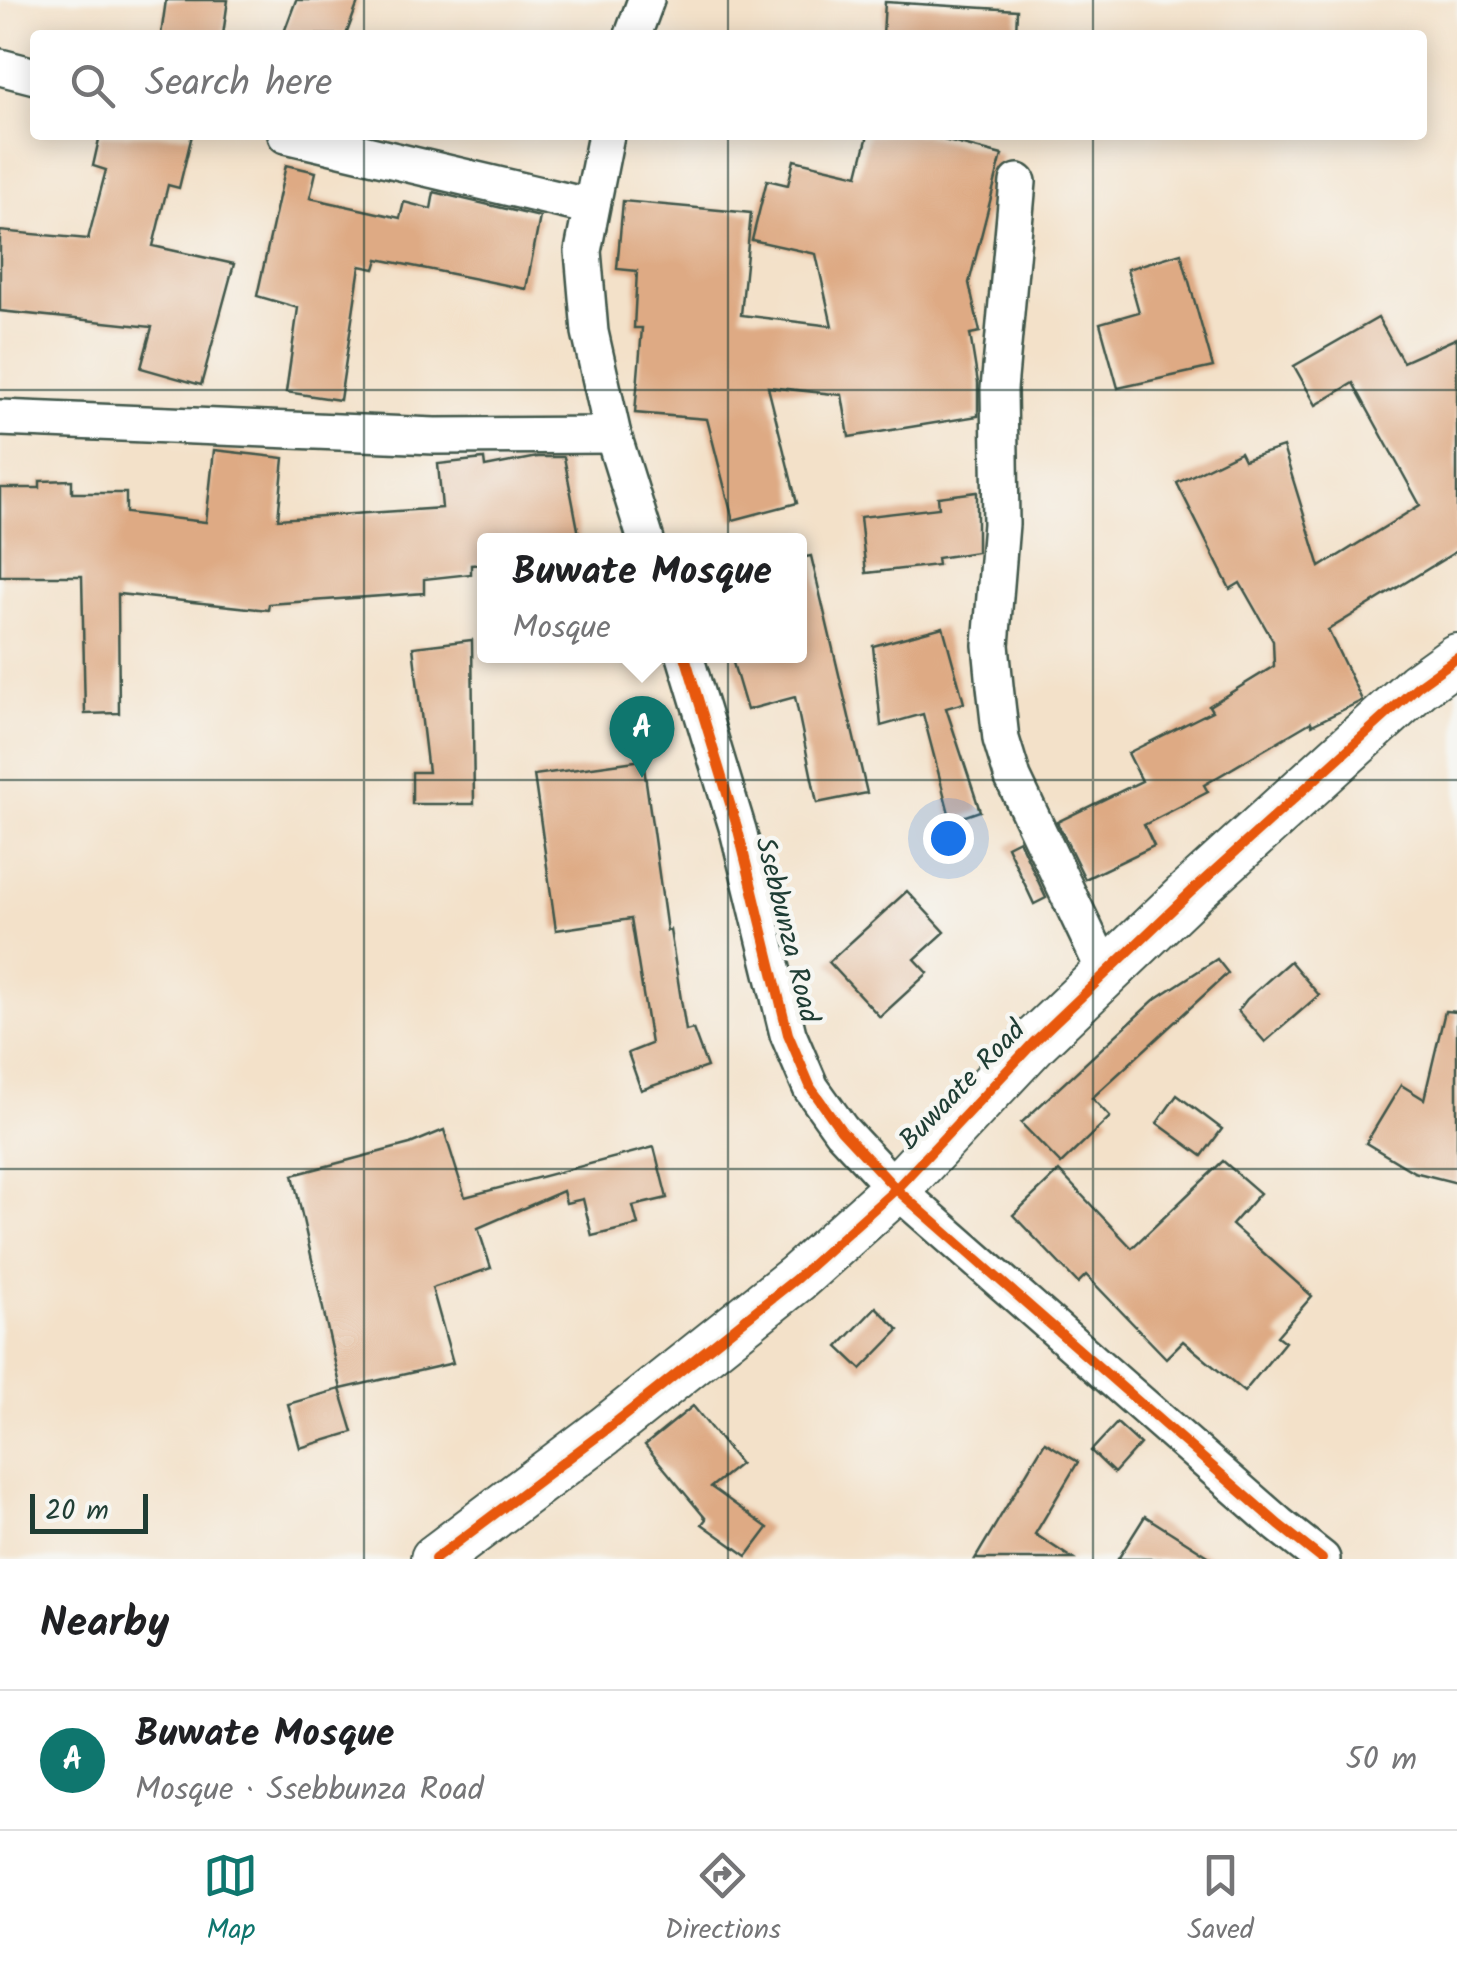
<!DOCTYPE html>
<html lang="en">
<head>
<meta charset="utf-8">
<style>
	:root { --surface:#fff; --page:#f6f6f6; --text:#202124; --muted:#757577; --line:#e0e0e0; --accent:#0f766e }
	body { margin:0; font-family:Kalam,sans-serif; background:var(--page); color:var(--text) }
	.scale { position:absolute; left:30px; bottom:25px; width:118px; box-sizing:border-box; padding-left:10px; border:5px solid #1f3d34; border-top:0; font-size:28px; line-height:35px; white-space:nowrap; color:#1f3d34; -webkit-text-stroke:8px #f6f6f2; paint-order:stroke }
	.you { position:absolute; left:948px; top:838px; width:35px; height:35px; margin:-25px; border:8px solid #fff; border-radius:50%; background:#1a73e8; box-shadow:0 0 0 15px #1a73e833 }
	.badge { display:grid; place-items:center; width:65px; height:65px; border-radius:50%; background:var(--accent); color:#fff; font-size:32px; font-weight:700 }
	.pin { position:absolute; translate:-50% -82px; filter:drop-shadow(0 2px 5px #0008) }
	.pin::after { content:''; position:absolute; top:52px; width:35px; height:30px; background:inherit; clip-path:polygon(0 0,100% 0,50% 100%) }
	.popup { position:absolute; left:477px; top:533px; width:330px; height:130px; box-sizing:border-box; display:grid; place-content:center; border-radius:10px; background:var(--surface); filter:drop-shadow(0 2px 8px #0005); font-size:32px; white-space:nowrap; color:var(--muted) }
	.popup b { font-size:38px; color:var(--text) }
	.popup::after { content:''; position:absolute; left:50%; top:100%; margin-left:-20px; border:20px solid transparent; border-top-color:var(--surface) }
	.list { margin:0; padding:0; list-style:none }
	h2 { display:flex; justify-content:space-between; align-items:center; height:130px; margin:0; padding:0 40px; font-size:42px }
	h2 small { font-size:32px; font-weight:400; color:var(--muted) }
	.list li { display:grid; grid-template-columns:65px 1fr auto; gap:30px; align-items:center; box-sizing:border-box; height:140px; padding:0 40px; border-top:2px solid var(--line) }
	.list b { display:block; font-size:38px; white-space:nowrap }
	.list p { margin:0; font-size:32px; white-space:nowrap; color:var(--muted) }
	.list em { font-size:32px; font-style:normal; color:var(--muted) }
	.icon { flex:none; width:55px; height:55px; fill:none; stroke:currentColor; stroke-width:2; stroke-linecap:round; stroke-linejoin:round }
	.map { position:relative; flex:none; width:1457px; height:1559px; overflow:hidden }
	.search { position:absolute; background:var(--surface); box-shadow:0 5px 25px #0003; left:30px; right:30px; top:30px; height:110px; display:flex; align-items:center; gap:25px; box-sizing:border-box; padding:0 35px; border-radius:10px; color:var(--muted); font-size:38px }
	.sheet { height:270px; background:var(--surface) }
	nav { display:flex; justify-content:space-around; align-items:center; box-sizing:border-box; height:140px; border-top:2px solid var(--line); background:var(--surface); font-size:28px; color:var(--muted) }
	nav a { display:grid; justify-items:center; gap:5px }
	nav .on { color:var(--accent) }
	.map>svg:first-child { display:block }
	.building { fill:#deaa84 }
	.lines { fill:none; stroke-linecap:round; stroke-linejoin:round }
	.street-casing { stroke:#3f564a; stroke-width:40 }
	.secondary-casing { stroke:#3f564a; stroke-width:52 }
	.street { stroke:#fff; stroke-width:35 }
	.secondary { stroke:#fff; stroke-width:48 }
	.cycleway-casing { stroke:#f6f6f2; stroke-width:16 }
	.cycleway { stroke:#e8590c; stroke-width:10 }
	.grid { fill:none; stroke:#1f3d34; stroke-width:2.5; stroke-opacity:0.55 }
	.labels { text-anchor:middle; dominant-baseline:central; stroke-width:9; stroke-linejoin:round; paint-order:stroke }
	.street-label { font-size:28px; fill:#1f3d34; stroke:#f6f6f2 }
</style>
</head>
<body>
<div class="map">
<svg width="1457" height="1559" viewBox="0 0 1457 1559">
	<rect width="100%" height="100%" fill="#f6f6f2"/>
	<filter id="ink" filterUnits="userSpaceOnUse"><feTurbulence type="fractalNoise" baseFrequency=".01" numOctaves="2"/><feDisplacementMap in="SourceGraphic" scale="20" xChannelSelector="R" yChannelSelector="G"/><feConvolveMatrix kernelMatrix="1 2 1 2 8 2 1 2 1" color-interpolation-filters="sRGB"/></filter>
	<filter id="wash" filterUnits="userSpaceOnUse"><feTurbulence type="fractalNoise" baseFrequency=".0048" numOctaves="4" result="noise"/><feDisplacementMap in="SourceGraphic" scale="40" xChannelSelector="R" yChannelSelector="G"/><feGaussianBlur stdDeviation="2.25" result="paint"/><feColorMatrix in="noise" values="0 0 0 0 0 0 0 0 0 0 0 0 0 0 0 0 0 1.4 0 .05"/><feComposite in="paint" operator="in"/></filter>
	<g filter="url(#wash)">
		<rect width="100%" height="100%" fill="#f3e1c9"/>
		<g id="blocks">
			<g class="building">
				<path d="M 166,0 L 228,0 L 223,35 L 161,35 Z"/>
				<path d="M 296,0 L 359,0 L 346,35 L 283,35 Z"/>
				<path d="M 885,2 L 1017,10 L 1016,35 L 883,35 Z"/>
				<path d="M 100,135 L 192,135 L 179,188 L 168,185 L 153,246 L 234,264 L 201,385 L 141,368 L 152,327 L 0,311 L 0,231 L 88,239 L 106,170 L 93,166 Z"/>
				<path d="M 868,135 L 924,135 L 1002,155 L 969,283 L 980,332 L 970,334 L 978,383 L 978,416 L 849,437 L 842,395 L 768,387 L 797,503 L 733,520 L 707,419 L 635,413 L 642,328 L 634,328 L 637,271 L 617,269 L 623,201 L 751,213 L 741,315 L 832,326 L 816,254 L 752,240 L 767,180 L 788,185 L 794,160 L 858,175 Z"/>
				<path d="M 286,165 L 316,172 L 310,198 L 400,218 L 404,202 L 431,209 L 434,192 L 540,217 L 526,289 L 378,259 L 375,269 L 360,266 L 340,400 L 286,392 L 298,308 L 257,296 Z"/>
				<path d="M 1181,253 L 1213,367 L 1118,388 L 1100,323 L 1139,312 L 1127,269 Z"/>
				<path d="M 1378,318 L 1403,362 L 1457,338 L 1457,551 L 1328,630 L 1362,700 L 1359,702 L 1312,725 L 1311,722 L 1204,785 L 1208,792 L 1144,825 L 1154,846 L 1085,879 L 1057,822 L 1142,781 L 1128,753 L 1212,711 L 1209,706 L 1274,666 L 1273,641 L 1240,583 L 1230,589 L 1177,483 L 1240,452 L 1244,460 L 1283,447 L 1320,567 L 1420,505 L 1353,383 L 1316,405 L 1294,366 Z"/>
				<path d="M 214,450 L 284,458 L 278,519 L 442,508 L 438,464 L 484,459 L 485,467 L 537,457 L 564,457 L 580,540 L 484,540 L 484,564 L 471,565 L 471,574 L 424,579 L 424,593 L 269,604 L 268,610 L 118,594 L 119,713 L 85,714 L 82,576 L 0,576 L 0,488 L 40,488 L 40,481 L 72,480 L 72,493 L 126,493 L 126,513 L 206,522 Z"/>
				<path d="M 977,492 L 977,552 L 937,558 L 938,565 L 866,573 L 860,517 L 939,508 L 938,497 Z"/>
				<path d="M 811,556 L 867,793 L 817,803 L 795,697 L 747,710 L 731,656 L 800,656 L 800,558 Z"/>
				<path d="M 943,627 L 964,703 L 946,708 L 980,811 L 951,821 L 923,714 L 881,726 L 873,646 Z"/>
				<path d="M 472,640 L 474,804 L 412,804 L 412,772 L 428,772 L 413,647 Z"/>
				<path d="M 643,760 L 667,931 L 670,930 L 686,1031 L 693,1029 L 707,1067 L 641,1090 L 628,1053 L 651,1044 L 631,919 L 556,930 L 534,775 Z"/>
				<path d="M 1019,840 L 1046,898 L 1034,904 L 1007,846 Z"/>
				<path d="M 907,891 L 945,932 L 915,959 L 928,973 L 880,1017 L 829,962 Z"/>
				<path d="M 1217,959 L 1228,973 L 1092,1098 L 1110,1117 L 1061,1164 L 1021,1123 L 1154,1000 Z"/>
				<path d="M 1290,961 L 1319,995 L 1265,1042 L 1238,1011 L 1247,999 Z"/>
				<path d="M 1445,1011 L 1457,1012 L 1457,1183 L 1414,1172 L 1366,1143 L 1401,1085 L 1424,1099 Z"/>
				<path d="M 1177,1095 L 1222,1129 L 1202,1156 L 1157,1123 Z"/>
				<path d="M 444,1130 L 465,1197 L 654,1147 L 667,1198 L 633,1206 L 638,1225 L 592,1236 L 583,1199 L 566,1203 L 563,1191 L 478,1228 L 491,1268 L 432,1288 L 453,1363 L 341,1389 L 293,1175 L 410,1144 Z"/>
				<path d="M 1223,1161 L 1260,1193 L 1232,1225 L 1312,1296 L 1277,1336 L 1285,1342 L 1244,1392 L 1183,1341 L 1166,1358 L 1086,1275 L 1078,1283 L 1013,1215 L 1059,1171 L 1132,1248 Z"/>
				<path d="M 876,1307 L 899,1330 L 861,1369 L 838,1347 Z"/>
				<path d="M 340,1389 L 353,1432 L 300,1448 L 288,1404 Z"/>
				<path d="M 693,1406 L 740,1464 L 711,1487 L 768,1528 L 747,1556 L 702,1524 L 706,1519 L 645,1445 Z"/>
				<path d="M 1117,1423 L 1140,1444 L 1114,1473 L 1091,1451 Z"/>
				<path d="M 1045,1442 L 1078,1462 L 1035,1534 L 1073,1559 L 975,1559 Z"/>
				<path d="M 1145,1516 L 1213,1559 L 1118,1559 Z"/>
			</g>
		</g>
	</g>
	<g filter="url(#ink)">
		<use href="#blocks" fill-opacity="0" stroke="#3f564a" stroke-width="2.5"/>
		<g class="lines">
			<g class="street-casing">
				<g id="street">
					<path d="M 633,35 L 646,0"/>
					<path d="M 0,67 L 35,76"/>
					<path d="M 286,135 L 591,207"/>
					<path d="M 606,135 L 583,251 L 590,332 L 613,435 L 646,540"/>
					<path d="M 1018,182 L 999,389 L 1001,524 L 991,645 L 995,686 L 1001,739 L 1013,778 L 1106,974"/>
					<path d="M 0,418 L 435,436 L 613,435"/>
					<path d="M 685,656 L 738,830 L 788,1034 L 811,1088 L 841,1130 L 896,1189 L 1279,1525 L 1322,1559"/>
				</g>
			</g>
			<g class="secondary-casing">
				<path id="secondary" d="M 435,1559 L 606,1430 L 797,1278 L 896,1189 L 1035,1041 L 1192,891 L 1418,686 L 1457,658"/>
			</g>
			<use href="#street" class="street"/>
			<use href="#secondary" class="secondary"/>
			<g class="cycleway-casing">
				<g id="cycleway">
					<path d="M 685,656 L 738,830 L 788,1034 L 811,1088 L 841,1130 L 896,1189 L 1279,1525 L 1322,1559"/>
					<path d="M 435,1559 L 606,1430 L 797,1278 L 896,1189 L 1035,1041 L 1192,891 L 1418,686 L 1457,658"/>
				</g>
			</g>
			<use href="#cycleway" class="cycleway"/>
		</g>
	</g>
	<path class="grid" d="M 364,0 L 364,35M 728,0 L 728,35M 1093,0 L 1093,35M 364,135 L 364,1559M 728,135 L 728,1559M 1093,135 L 1093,1559M 0,390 L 1457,390M 0,780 L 1457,780M 0,1169 L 1457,1169"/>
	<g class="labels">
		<g class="street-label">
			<text transform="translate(786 930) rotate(76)">Ssebbunza Road</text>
			<text transform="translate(963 1086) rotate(-46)">Buwaate Road</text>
		</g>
	</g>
</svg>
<div class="scale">20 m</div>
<div class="you"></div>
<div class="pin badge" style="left:642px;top:778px">A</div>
<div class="popup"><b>Buwate Mosque</b>Mosque</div>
<div class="search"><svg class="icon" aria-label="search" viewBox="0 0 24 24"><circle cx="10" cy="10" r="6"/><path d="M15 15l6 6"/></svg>Search here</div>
</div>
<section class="sheet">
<h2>Nearby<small></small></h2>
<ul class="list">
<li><span class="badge">A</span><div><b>Buwate Mosque</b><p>Mosque · Ssebbunza Road</p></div><em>50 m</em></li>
</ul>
</section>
<nav>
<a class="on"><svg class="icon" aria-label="map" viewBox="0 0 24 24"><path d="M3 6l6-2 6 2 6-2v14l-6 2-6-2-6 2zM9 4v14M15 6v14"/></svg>Map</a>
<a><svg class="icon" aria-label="directions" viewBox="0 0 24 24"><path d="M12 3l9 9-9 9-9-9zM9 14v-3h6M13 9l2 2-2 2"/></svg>Directions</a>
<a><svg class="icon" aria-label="saved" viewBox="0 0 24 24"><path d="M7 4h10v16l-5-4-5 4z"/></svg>Saved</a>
</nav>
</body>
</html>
